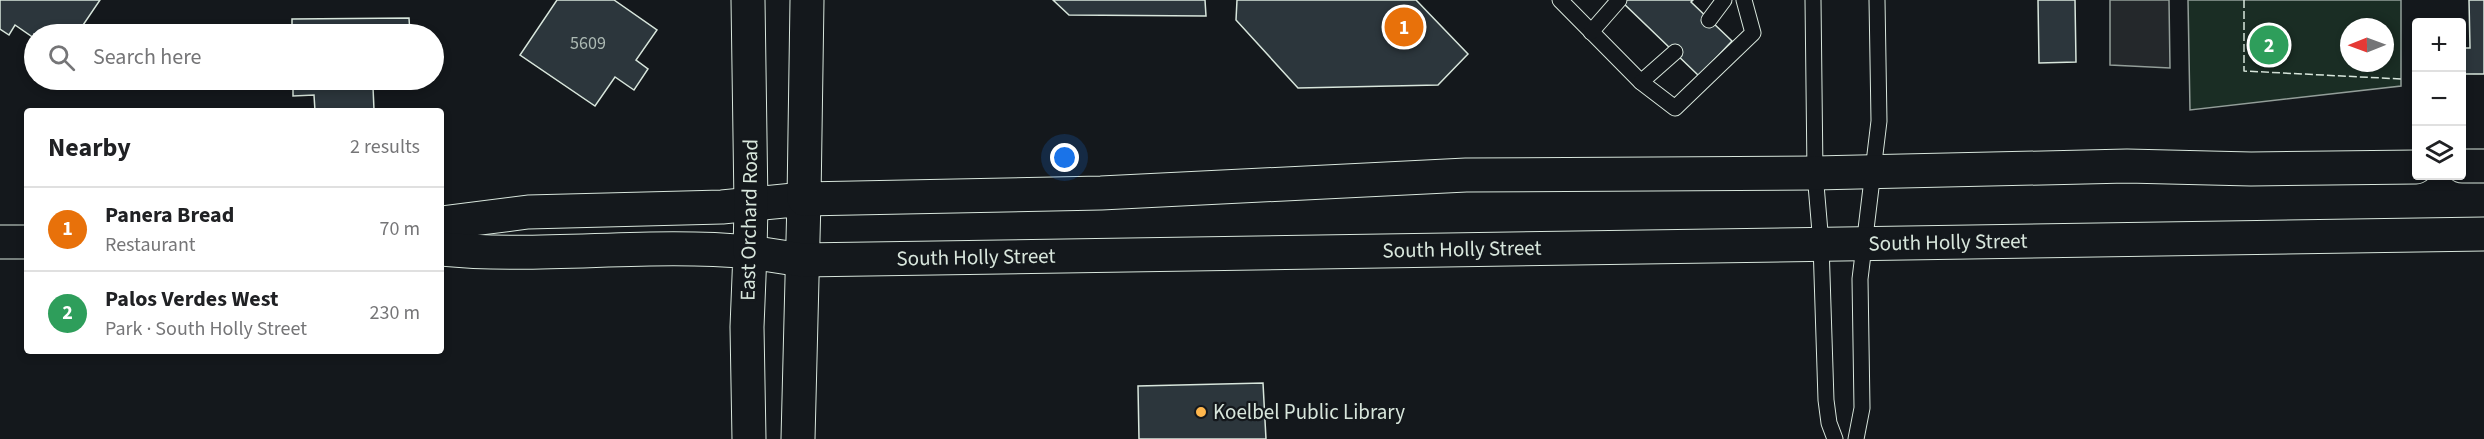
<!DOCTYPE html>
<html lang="en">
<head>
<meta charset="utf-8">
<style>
	:root { --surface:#fff; --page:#f6f6f6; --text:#202124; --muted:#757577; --line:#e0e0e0; --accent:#7c3aed }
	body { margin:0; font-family:"Source Sans 3",sans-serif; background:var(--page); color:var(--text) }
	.controls { position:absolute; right:18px; top:18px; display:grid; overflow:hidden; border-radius:6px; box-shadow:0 3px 9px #0003 }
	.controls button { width:54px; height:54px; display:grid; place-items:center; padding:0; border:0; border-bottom:2px solid var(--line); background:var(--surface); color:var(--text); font:30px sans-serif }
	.compass { position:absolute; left:2340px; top:18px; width:54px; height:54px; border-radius:50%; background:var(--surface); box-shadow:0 3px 9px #0003; rotate:269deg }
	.you { position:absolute; left:1065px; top:158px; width:21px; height:21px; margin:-15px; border:4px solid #fff; border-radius:50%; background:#1a73e8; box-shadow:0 0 0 9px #1a73e833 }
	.badge { display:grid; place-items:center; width:39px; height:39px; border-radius:50%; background:var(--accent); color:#fff; font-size:20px; font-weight:700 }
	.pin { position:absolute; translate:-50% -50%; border:3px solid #fff; box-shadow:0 2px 6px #0006 }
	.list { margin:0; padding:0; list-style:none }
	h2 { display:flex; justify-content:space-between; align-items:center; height:78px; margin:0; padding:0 24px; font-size:26px }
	h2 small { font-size:20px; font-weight:400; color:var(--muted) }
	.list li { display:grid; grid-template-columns:39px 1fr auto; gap:18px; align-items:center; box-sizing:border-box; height:84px; padding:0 24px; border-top:2px solid var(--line) }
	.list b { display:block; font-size:22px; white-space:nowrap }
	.list p { margin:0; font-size:20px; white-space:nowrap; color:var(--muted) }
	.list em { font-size:20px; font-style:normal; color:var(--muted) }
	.icon { flex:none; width:33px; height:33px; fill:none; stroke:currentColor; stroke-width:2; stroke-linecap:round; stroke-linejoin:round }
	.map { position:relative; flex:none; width:2484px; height:439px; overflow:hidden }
	.search { position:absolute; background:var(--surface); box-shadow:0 3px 9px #0003; left:24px; top:24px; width:420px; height:66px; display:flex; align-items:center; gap:15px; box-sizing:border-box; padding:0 21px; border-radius:33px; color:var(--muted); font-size:22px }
	.panel { position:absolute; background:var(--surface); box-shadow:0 3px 9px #0003; left:24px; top:108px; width:420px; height:246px; border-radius:6px }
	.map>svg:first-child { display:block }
	.green { fill:#1a2d24; stroke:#939e99; stroke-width:1.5; fill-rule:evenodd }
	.parking { fill:#24282b; stroke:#939e99; stroke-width:1.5 }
	.building { fill:#2c363c; stroke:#d8e6dc; stroke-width:1.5 }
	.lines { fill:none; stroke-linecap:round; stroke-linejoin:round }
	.service-casing { stroke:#d8e6dc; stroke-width:17 }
	.tertiary-casing { stroke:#d8e6dc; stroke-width:35 }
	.secondary-casing { stroke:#d8e6dc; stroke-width:35 }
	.service { stroke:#14181c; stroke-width:15 }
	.tertiary { stroke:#14181c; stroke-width:33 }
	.secondary { stroke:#14181c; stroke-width:33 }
	.fence { stroke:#d8e6dc; stroke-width:1.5; stroke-dasharray:8 3; stroke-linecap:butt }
	.poi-dot { fill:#ffb74d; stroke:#14181c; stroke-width:2 }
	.labels { text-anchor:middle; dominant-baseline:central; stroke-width:4.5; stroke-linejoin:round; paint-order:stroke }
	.number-label { font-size:18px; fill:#adbab4 }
	.street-label { font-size:21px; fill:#d8e6dc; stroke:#14181c }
	.poi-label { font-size:21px; fill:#d8e6dc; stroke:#14181c; text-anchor:start }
</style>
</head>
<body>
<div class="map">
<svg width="2484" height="439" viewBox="0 0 2484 439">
	<rect width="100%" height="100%" fill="#14181c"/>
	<path class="green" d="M 2188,0 L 2401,0 L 2401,86 L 2190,110 ZM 2349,27 L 2385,27 L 2385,63 L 2349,63 Z"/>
	<path class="parking" d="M 2110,0 L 2169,0 L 2170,68 L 2110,65 Z"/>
	<g class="building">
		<path d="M 0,0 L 100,0 L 77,34 L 47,34 L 42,31 L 39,34 L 34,34 L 34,38 L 15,25 L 9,35 L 0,29 Z"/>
		<path d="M 557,0 L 614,0 L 657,30 L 636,60 L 648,69 L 634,90 L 615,77 L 595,106 L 520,55 Z"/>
		<path d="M 1053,0 L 1205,0 L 1206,16 L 1069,15 Z"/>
		<path d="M 1237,0 L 1416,0 L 1468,54 L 1438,85 L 1298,88 L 1236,20 Z"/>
		<path d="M 1620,0 L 1693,0 L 1691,2 L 1732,41 L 1699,76 Z"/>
		<path d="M 2038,0 L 2075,0 L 2076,62 L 2039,63 Z"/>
		<path d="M 2469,0 L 2484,0 L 2484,74 L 2462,74 L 2462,48 L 2470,48 Z"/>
		<path d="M 409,18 L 410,34 L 292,34 L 292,19 Z"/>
		<path d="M 293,80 L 410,80 L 410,87 L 373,87 L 374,110 L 315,111 L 314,95 L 293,96 Z"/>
		<path d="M 1263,383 L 1266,439 L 1139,439 L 1138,386 Z"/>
	</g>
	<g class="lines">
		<g class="service-casing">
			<g id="service">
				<path d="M 1560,0 L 1641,82 L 1675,52"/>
				<path d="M 1813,0 L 1815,173 L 1821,244 L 1826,400 L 1829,423 L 1835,439"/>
				<path d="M 1709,20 L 1724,0"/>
				<path d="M 1591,32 L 1619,0"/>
				<path d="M 1641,82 L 1675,108 L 1753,33 L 1744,0"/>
				<path d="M 1856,439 L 1862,408 L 1860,279 L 1879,121 L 1877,0"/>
			</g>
		</g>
		<g class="tertiary-casing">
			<g id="tertiary">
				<path d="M 441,223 L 528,212 L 722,207 L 804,199 L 798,439"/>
				<path d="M 0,242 L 27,242"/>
				<path d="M 441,249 C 544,259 647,242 750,252 L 747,327 L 749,439"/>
			</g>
		</g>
		<g class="secondary-casing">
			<g id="secondary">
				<path d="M 748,0 L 751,205 L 750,252 L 802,260 L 2484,234"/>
				<path d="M 807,0 L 804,199 L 1101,193 L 1466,175 L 1815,173 L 2127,166 L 2251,169 L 2416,167"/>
				<path d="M 2462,166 L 2484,166"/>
			</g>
		</g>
		<use href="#service" class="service"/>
		<use href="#tertiary" class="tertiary"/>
		<use href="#secondary" class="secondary"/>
		<path class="fence" d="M 2244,0 L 2244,71 L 2401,79"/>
	</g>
	<circle class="poi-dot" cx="1201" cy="412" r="6"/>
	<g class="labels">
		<g class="number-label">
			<text x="588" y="43">5609</text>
		</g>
		<g class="street-label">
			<text transform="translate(749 220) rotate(-89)">East Orchard Road</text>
			<text transform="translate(1948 242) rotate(-1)">South Holly Street</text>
			<text transform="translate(1462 249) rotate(-1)">South Holly Street</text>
			<text transform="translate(976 257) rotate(-1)">South Holly Street</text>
		</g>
		<g class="poi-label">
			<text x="1213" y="412">Koelbel Public Library</text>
		</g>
	</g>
</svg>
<div class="controls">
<button>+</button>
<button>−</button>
<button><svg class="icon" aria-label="layers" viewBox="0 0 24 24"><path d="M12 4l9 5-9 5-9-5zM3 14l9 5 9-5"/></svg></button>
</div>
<svg class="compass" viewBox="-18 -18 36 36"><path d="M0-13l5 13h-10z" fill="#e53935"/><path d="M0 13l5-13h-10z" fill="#757577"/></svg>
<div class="you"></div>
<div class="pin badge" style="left:1404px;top:27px;background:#e8710a">1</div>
<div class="pin badge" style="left:2269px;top:45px;background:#2e9e5b">2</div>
<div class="search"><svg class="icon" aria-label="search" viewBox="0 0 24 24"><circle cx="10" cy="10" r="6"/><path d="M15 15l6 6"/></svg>Search here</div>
<section class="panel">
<h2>Nearby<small>2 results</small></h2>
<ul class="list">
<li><span class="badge" style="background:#e8710a">1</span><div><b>Panera Bread</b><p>Restaurant</p></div><em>70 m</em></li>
<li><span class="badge" style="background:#2e9e5b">2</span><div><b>Palos Verdes West</b><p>Park · South Holly Street</p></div><em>230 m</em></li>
</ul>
</section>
</div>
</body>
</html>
